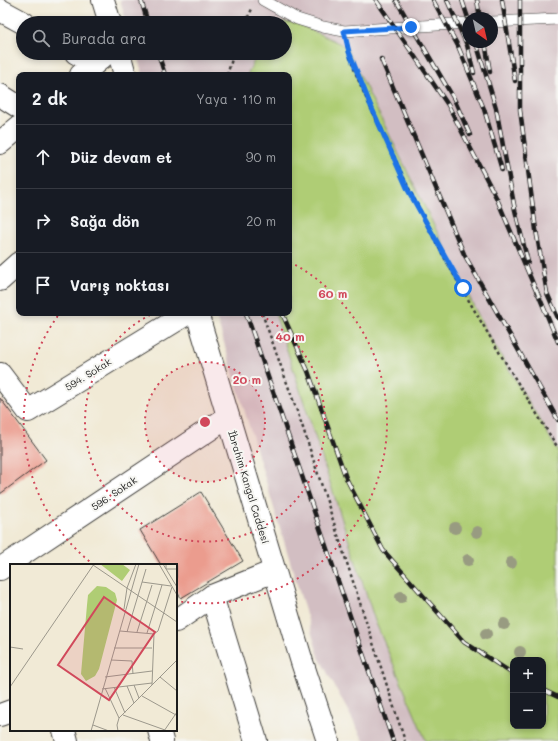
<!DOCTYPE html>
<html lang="tr">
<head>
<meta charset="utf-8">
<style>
	:root { --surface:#171b24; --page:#20242c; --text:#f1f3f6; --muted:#9ea1a6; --line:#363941 }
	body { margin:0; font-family:Mali,sans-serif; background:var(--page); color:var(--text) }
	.controls { position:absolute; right:12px; bottom:12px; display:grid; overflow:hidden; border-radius:8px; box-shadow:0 2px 6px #0003 }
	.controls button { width:36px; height:36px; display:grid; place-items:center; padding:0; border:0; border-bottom:1px solid var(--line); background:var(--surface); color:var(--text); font:20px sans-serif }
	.compass { position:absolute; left:462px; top:12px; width:36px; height:36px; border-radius:50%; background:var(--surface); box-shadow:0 2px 6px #0003; rotate:146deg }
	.stop { position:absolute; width:12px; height:12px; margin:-9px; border:3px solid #1a73e8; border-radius:50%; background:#fff }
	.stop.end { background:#1a73e8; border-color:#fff; box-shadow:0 1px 4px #0008 }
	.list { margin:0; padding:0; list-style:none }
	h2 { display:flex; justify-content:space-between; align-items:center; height:52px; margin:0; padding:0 16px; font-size:17px }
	h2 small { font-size:13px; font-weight:400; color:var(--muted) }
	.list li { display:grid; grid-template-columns:26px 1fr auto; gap:12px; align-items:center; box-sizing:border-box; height:64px; padding:0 16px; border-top:1px solid var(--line) }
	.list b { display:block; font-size:15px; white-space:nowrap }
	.list em { font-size:13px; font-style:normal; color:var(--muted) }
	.icon { flex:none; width:22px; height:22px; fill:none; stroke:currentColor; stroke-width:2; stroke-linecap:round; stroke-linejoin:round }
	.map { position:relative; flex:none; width:558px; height:741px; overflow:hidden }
	.search { position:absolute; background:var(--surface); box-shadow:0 2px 6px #0003; left:16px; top:16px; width:276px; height:44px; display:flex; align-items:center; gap:10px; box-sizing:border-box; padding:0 14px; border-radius:22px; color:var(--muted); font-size:15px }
	.panel { position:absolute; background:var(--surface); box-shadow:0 2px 6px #0003; left:16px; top:72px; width:276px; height:244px; border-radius:8px }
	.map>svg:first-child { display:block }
	.industrial { fill:#d2bec2; fill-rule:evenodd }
	.green { fill:#afcd74; stroke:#667448; fill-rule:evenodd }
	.building { fill:#eb9c8e }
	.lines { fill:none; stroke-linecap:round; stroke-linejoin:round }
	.lane-casing { stroke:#3c3b38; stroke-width:12 }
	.street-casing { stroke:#3c3b38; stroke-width:24 }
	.path { stroke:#3c3b38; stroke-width:2.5; stroke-dasharray:3 3; stroke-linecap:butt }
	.lane { stroke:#fff; stroke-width:11 }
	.street { stroke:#fff; stroke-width:22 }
	.rail-casing { stroke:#1c1c1c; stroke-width:4.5 }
	.rail { stroke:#f6f6f2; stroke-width:3; stroke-dasharray:9; stroke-linecap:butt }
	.tree { fill:#989b81 }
	.route { stroke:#1a73e8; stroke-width:5 }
	.ring { fill:none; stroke:#d1495b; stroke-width:2; stroke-dasharray:2 4 }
	.labels { text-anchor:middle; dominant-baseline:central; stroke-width:4; stroke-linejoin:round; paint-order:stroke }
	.street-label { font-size:10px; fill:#1c1c1c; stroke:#f6f6f2 }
	.inset-road { fill:none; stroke:#9c988c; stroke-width:1 }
	.view { fill:#d1495b; fill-opacity:0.15; stroke:#d1495b; stroke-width:2 }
	.inset-edge { fill:none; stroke:#1c1c1c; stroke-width:2 }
	.centre { fill:#d1495b; stroke:#f6f6f2; stroke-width:2 }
	.ring-label { font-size:12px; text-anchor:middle; font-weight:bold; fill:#d1495b; stroke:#f6f6f2; stroke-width:4; stroke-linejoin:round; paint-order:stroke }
</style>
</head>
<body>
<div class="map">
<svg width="558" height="741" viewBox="0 0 558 741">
	<rect width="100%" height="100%" fill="#f6f6f2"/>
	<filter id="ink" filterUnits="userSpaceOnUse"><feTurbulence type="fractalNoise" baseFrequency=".025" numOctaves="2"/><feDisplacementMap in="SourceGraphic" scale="8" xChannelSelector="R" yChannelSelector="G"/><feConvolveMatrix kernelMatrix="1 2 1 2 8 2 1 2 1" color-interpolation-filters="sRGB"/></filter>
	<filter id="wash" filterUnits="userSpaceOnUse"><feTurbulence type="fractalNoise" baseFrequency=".012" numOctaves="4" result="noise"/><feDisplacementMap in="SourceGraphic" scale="16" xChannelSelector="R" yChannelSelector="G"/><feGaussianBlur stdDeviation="0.9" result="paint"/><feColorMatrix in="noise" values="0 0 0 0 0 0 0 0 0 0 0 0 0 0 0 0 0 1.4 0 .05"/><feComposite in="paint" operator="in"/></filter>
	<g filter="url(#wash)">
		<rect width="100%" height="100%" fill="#f1ead6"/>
		<path class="industrial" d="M 120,0 L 558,0 L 558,741 L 364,741 L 319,657 L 215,313 L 289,313 L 289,75 L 143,75 L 136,53 L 285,53 L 285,23 L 127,23 ZM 468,18 L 492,18 L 492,42 L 468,42 ZM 513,660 L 543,660 L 543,726 L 513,726 Z"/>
		<path class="green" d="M 274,21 L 296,23 L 341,44 L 347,49 L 486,331 L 558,451 L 558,741 L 426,741 L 375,621 L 275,313 L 289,313 L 289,75 L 247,75 L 258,53 L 285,53 L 285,23 L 273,23 ZM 513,660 L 543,660 L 543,726 L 513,726 Z"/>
		<g id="blocks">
			<g class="building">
				<path d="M 0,398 L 46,460 L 0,494 Z"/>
				<path d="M 201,492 L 243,561 L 181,598 L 176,590 L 176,565 L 161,565 L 140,530 Z"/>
			</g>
		</g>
	</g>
	<g filter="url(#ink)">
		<use href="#blocks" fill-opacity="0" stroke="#3c3b38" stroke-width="1"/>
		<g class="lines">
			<g class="lane-casing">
				<g id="lane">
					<path d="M 263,0 L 297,19 L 323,27 L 344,31 L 468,23"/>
					<path d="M 492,22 L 558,19"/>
				</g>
			</g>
			<g class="street-casing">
				<g id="street">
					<path d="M 103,0 L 110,23"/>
					<path d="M 0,10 L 24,23"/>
					<path d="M 76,53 L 95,63"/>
					<path d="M 119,53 L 125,75"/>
					<path d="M 81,75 L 107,53"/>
					<path d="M 0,95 L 19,107"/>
					<path d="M 0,143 L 19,127"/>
					<path d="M 0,280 L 19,263"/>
					<path d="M 197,313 L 302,662 L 328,741"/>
					<path d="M 0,374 L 28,411 L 188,313"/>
					<path d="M 0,569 L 228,417"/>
					<path d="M 212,596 L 256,741"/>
					<path d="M 176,621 L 212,596 L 274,571"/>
					<path d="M 0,715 L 11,711"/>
					<path d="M 64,730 L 67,741"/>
					<path d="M 159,730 L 162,741"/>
				</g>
			</g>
			<g class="path">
				<path d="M 245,23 L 252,9"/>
				<path d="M 347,45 C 354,76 372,109 385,137 C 432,245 496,348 558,448"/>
				<path d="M 227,75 L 234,53"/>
				<path d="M 262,313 L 303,428 L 405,741"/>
			</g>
			<use href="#lane" class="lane"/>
			<use href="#street" class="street"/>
			<g class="rail-casing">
				<g id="rail">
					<path d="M 141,0 L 148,23"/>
					<path d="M 376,0 L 448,105 L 497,199 L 537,293"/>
					<path d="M 396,0 L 454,99 L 470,135"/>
					<path d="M 433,0 L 458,46 L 484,109 L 502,170"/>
					<path d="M 447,0 L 467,45 L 474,73"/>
					<path d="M 462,0 L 468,18"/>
					<path d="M 477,0 L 480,18"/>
					<path d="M 502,0 L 515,81"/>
					<path d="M 520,0 L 520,110 L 536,230 L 547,293 L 558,318"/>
					<path d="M 476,42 L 496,108 L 515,210 L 528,262"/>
					<path d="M 485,42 L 490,72"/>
					<path d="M 158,53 L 165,75"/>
					<path d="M 381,59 L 464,254 L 558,420"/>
					<path d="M 536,289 L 558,342"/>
					<path d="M 246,313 L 393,741"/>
					<path d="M 282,313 L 308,371 L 346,478 L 383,550 L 464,642 L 513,674"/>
					<path d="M 543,690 L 558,697"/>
				</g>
			</g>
			<use href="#rail" class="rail"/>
		</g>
		<g class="tree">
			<circle cx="455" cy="528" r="6"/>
			<circle cx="477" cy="532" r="6"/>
			<circle cx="468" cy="560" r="6"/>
			<circle cx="511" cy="563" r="6"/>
			<circle cx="401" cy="597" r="6"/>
			<circle cx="504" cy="624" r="6"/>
			<circle cx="486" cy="634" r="6"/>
			<circle cx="520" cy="652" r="6"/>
		</g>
	</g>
	<g class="lines" filter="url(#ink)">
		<path class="route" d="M 411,27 L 344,31 L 349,52 L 370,104 L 408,190 L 463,288"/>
	</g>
	<circle cx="205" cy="422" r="60" fill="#d1495b" fill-opacity=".12"/>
	<g class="ring">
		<circle cx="205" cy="422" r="60"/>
		<path d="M256 313A120 120 0 1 1 154 313"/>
		<path d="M94 565A181 181 0 0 1 60 313M290 262A181 181 0 0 1 177 601"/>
	</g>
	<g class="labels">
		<g class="street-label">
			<text transform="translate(88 374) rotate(-32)">594. Sokak</text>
			<text transform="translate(249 487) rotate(73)">İbrahim Kangal Caddesi</text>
			<text transform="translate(114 493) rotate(-34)">596. Sokak</text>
		</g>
	</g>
	<g transform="translate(10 564)">
		<rect width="167" height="167" fill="#f1ead6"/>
		<path d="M 90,0 L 112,0 L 120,6 L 112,17 ZM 87,22 L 96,23 L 105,29 L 107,36 L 89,105 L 85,112 L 76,117 L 71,110 L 77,41 L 78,31 Z" fill="#afcd74"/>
		<path class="inset-road" d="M 149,0 L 167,31M 153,0 L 167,23M 156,0 L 156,5 L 167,5M 83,1 L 167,58M 132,18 L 161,22M 114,45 L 117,24 L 126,0M 110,67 L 144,70M 117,68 L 136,5M 127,68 L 142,21M 137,69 L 152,21M 0,83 L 13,85M 104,84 L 142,84M 101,96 L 122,97 L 123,110M 95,113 L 142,107M 150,113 L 167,127M 124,121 L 129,134M 142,121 L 144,70 L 148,67 L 162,23M 117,122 L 124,139M 0,123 L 84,0M 104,123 L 115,149M 95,124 L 109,154M 92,125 L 142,119M 132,132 L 166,151M 113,151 L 155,166M 83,161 L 99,167M 81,167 L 129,0M 108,167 L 107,161 L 109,154 L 167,96M 154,167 L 167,148"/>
		<path class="view" d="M 94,33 L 145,68 L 99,136 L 48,101 Z"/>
		<rect width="167" height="167" class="inset-edge"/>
	</g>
	<circle cx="205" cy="422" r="6" class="centre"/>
	<g class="ring-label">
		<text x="333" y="298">60 m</text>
		<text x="290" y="341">40 m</text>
		<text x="247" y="384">20 m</text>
	</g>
</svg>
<div class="controls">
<button>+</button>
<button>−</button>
</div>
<svg class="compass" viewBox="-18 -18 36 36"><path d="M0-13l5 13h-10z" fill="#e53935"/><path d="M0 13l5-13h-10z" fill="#9ea1a6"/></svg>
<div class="stop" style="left:463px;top:288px"></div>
<div class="stop end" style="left:411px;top:27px"></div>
<div class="search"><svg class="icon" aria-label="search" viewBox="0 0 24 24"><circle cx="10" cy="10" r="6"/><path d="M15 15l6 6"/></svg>Burada ara</div>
<section class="panel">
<h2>2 dk<small>Yaya · 110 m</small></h2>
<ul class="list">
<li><svg class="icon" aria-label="ahead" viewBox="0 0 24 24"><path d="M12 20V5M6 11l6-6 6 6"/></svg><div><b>Düz devam et</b></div><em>90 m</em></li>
<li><svg class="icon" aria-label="right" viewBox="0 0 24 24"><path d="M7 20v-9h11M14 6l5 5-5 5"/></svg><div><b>Sağa dön</b></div><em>20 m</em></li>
<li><svg class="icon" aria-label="arrive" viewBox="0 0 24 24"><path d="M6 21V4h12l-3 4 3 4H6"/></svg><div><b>Varış noktası</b></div></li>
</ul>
</section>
</div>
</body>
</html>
